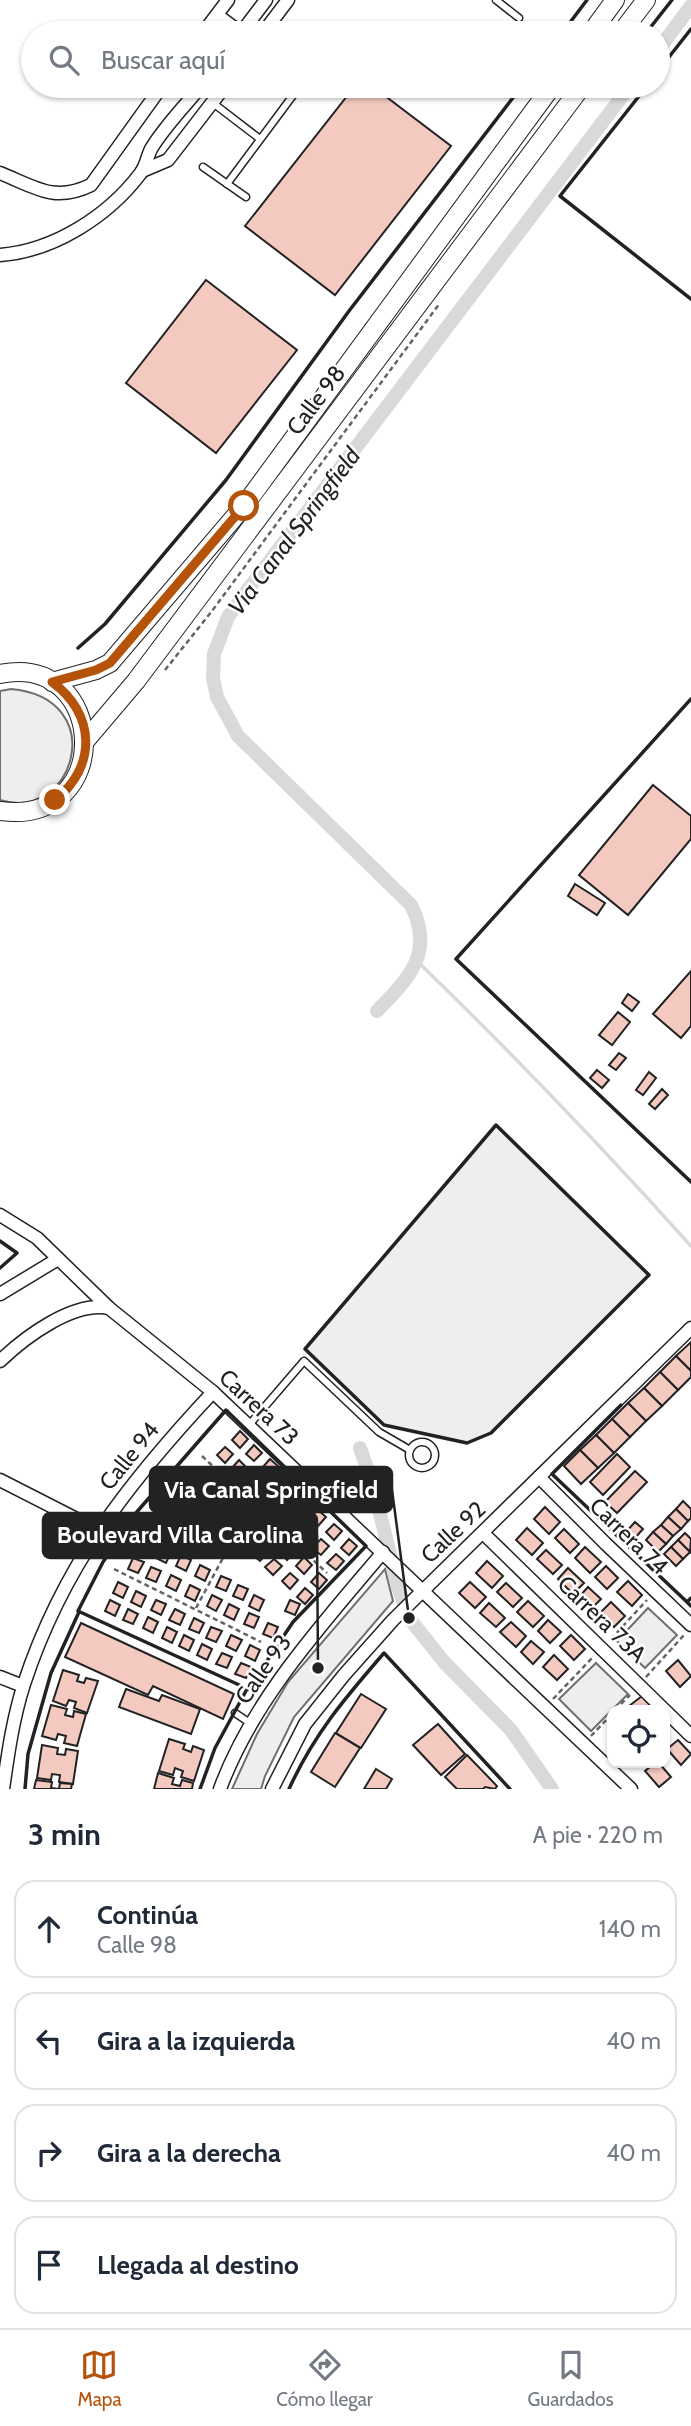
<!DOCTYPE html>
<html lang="es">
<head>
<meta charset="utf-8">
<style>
	:root { --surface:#fff; --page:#f2f2f3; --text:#1f2937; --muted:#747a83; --line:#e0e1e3; --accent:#b45309 }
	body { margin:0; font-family:Cabin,sans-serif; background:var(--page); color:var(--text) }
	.controls { position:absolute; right:21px; bottom:21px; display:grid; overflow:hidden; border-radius:14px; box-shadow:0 2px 5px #0004 }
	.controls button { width:63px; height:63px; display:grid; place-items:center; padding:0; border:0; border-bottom:2px solid var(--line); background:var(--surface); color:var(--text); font:35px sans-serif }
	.stop { position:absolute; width:21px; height:21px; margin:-16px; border:5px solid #b45309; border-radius:50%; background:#fff }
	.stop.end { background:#b45309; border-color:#fff; box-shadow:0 2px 7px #0008 }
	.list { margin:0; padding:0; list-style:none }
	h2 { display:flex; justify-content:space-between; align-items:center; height:91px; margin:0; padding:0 28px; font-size:30px }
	h2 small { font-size:23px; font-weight:400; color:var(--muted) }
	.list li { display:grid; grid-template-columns:46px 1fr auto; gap:21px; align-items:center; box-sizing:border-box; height:98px; margin:0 14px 14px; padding:0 14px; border:2px solid var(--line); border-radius:21px }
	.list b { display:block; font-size:26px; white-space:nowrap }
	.list p { margin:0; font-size:23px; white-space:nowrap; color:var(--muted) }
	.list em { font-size:23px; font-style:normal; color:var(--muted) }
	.icon { flex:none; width:38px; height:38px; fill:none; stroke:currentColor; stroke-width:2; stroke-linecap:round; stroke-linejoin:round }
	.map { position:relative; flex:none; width:691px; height:1789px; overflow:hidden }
	.search { position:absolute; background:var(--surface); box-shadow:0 2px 5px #0004; left:21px; right:21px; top:21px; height:77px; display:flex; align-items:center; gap:18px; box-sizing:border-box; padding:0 24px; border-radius:38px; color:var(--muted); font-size:26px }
	.sheet { height:539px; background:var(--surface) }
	nav { display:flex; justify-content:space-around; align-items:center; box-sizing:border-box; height:98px; border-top:2px solid var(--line); background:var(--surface); font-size:19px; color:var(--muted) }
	nav a { display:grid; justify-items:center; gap:4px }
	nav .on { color:var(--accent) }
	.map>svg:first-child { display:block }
	.green { fill:#eee; stroke:#6f6f6f; stroke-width:2 }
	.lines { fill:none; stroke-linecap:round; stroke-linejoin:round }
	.stream { stroke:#d9d9d9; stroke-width:3.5 }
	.canal { stroke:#d9d9d9; stroke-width:14 }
	.building { fill:#f3c9c0; stroke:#222; stroke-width:2 }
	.lane-casing { stroke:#222; stroke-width:9 }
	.street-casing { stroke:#222; stroke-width:15 }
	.secondary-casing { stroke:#222; stroke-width:20 }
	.path { stroke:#646464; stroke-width:2.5; stroke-dasharray:5 3.5; stroke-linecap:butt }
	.lane { stroke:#fff; stroke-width:6 }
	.street { stroke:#fff; stroke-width:12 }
	.secondary { stroke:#fff; stroke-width:18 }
	.wall { stroke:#222; stroke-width:3.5 }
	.route { stroke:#b45309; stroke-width:9 }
	.labels { text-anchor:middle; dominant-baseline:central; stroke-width:5; stroke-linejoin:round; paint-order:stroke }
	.street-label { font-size:23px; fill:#222; stroke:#fff }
	.water-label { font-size:24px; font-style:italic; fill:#222; stroke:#fff }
	.leader { fill:none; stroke:#222; stroke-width:2.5 }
	.callout-dot { fill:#222; stroke:#fff; stroke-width:2.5 }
	.callout { fill:#222; stroke:#222; stroke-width:2.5 }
	.callout-label { font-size:24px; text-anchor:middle; font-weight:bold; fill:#fff }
</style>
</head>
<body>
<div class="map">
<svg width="691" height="1789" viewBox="0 0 691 1789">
	<rect width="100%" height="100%" fill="#fff"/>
	<g class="green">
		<path d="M 11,689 C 111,698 75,823 0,800 L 0,691 Z"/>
		<path d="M 496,1125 L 649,1275 L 491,1433 L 467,1443 L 384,1425 L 305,1349 Z"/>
		<path d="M 385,1569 L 393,1601 L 294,1717 L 265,1776 L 261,1789 L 232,1789 L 257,1734 L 288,1682 Z"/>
		<path d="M 648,1608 L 677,1635 L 645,1668 L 617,1641 Z"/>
		<path d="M 596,1663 L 628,1694 L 591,1731 L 559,1699 Z"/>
	</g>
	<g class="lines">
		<path class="stream" d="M 417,961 C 512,1053 603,1148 691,1246"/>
		<g class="canal">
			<path d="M 658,50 L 691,6"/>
			<path d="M 377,1011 C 409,978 435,953 411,905 L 238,736 L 217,697 L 213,678 L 214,654 L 228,617 L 247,591 L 630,86"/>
			<path d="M 360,1448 L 373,1485 L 398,1587 L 409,1618 L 444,1662 L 511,1730 L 552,1789"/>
		</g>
	</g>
	<g class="building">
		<path d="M 355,86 L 372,86 L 451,146 L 335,295 L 245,226 Z"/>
		<path d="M 206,280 L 297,350 L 216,453 L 126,383 Z"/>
		<path d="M 653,785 L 691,816 L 691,839 L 628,915 L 579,875 Z"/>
		<path d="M 575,884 L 605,903 L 597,915 L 568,896 Z"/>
		<path d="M 691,971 L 691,1026 L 681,1038 L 653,1014 Z"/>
		<path d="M 628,994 L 639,1002 L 632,1011 L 622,1003 Z"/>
		<path d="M 618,1012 L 630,1022 L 612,1045 L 599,1035 Z"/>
		<path d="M 619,1053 L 626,1058 L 616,1070 L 609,1065 Z"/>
		<path d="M 597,1070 L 609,1080 L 602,1088 L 590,1078 Z"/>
		<path d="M 649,1072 L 656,1078 L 643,1095 L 636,1090 Z"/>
		<path d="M 662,1089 L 668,1095 L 655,1109 L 649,1104 Z"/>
		<path d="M 691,1342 L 691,1371 L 676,1356 Z"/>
		<path d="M 676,1356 L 691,1371 L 691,1377 L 678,1390 L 660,1372 Z"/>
		<path d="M 660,1372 L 678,1390 L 662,1406 L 644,1388 Z"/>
		<path d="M 644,1388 L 662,1406 L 646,1421 L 628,1403 Z"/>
		<path d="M 628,1403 L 646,1421 L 630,1437 L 612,1419 Z"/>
		<path d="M 612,1419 L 630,1437 L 614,1453 L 596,1435 Z"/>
		<path d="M 240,1431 L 248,1439 L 240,1448 L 232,1440 Z"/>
		<path d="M 596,1435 L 614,1453 L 598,1468 L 580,1450 Z"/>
		<path d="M 254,1445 L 262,1453 L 254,1461 L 246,1454 Z"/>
		<path d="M 225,1447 L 233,1454 L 225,1463 L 217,1455 Z"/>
		<path d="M 580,1450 L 598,1468 L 581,1484 L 564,1466 Z"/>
		<path d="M 617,1454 L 630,1467 L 603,1495 L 590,1482 Z"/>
		<path d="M 270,1459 L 279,1467 L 270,1476 L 262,1468 Z"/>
		<path d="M 239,1460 L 247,1468 L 239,1477 L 231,1469 Z"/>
		<path d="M 206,1467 L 214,1474 L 205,1483 L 197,1476 Z"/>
		<path d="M 635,1471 L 647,1482 L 617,1513 L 605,1502 Z"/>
		<path d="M 683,1501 L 691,1509 L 691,1518 L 688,1521 L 676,1509 Z"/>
		<path d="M 545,1507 L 560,1522 L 549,1534 L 534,1519 Z"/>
		<path d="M 222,1509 L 230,1517 L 222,1526 L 214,1518 Z"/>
		<path d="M 676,1509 L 688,1521 L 681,1529 L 668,1517 Z"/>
		<path d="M 251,1510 L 259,1517 L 251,1526 L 243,1519 Z"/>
		<path d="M 318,1510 L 326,1517 L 318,1526 L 309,1518 Z"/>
		<path d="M 290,1511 L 299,1518 L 290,1527 L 282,1520 Z"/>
		<path d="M 668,1517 L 681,1529 L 673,1536 L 661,1525 Z"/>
		<path d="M 635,1522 L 643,1529 L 634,1539 L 626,1532 Z"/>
		<path d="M 334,1524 L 342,1531 L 334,1540 L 326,1532 Z"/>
		<path d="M 661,1525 L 673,1536 L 666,1544 L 653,1532 Z"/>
		<path d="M 527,1528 L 543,1543 L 532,1555 L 516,1540 Z"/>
		<path d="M 564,1529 L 579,1544 L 570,1553 L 555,1538 Z"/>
		<path d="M 653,1532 L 666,1544 L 658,1552 L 646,1540 Z"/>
		<path d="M 685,1533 L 691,1539 L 690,1552 L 678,1540 Z"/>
		<path d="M 321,1539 L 329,1546 L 321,1555 L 312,1548 Z"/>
		<path d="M 349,1539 L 357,1546 L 349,1555 L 341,1548 Z"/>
		<path d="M 678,1540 L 690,1552 L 683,1559 L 671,1547 Z"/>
		<path d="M 287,1543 L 296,1551 L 287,1560 L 279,1552 Z"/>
		<path d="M 260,1545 L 268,1552 L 260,1561 L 251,1554 Z"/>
		<path d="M 161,1547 L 171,1552 L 166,1563 L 156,1558 Z"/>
		<path d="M 585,1547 L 601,1562 L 590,1573 L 575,1558 Z"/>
		<path d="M 671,1547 L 683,1559 L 676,1566 L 664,1554 Z"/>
		<path d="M 546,1550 L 562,1565 L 553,1574 L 537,1559 Z"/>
		<path d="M 336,1554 L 344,1561 L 336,1570 L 327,1563 Z"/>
		<path d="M 181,1555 L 191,1560 L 186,1571 L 176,1566 Z"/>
		<path d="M 304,1557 L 312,1565 L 304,1574 L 296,1566 Z"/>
		<path d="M 133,1558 L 144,1562 L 138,1573 L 128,1569 Z"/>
		<path d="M 274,1559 L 282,1566 L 273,1575 L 265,1567 Z"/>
		<path d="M 487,1561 L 503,1576 L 492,1588 L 476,1573 Z"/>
		<path d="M 200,1565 L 210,1570 L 205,1581 L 195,1576 Z"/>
		<path d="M 606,1566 L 618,1578 L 607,1589 L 595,1577 Z"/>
		<path d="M 151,1567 L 161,1571 L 156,1582 L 146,1578 Z"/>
		<path d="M 568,1568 L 584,1583 L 573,1594 L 558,1579 Z"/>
		<path d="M 290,1573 L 298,1580 L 290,1589 L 282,1581 Z"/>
		<path d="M 319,1573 L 327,1580 L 319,1589 L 311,1582 Z"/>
		<path d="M 171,1575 L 181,1580 L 176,1591 L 166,1586 Z"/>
		<path d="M 221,1576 L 231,1580 L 226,1591 L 216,1587 Z"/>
		<path d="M 628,1581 L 642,1595 L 632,1606 L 617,1592 Z"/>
		<path d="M 118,1582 L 128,1587 L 123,1598 L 113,1593 Z"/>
		<path d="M 470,1582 L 486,1597 L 475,1608 L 459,1593 Z"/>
		<path d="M 506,1583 L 522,1598 L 513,1607 L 497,1592 Z"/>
		<path d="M 190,1585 L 200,1590 L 195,1601 L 185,1596 Z"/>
		<path d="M 238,1585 L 248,1589 L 243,1600 L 233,1596 Z"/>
		<path d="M 588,1587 L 601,1599 L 590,1610 L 578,1598 Z"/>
		<path d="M 305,1588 L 313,1595 L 305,1604 L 297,1597 Z"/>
		<path d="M 136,1591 L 146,1596 L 141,1607 L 131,1602 Z"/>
		<path d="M 212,1595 L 222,1600 L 216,1611 L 207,1606 Z"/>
		<path d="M 254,1595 L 264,1600 L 259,1611 L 249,1606 Z"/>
		<path d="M 110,1600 L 120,1605 L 115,1616 L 105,1611 Z"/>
		<path d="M 156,1600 L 166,1604 L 161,1615 L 151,1610 Z"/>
		<path d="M 290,1600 L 300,1604 L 295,1615 L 285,1611 Z"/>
		<path d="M 528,1601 L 544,1616 L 533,1627 L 517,1612 Z"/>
		<path d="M 611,1602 L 625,1616 L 614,1627 L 600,1613 Z"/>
		<path d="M 489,1603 L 505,1618 L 496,1627 L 480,1613 Z"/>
		<path d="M 229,1604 L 239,1609 L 234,1620 L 224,1615 Z"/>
		<path d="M 128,1609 L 138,1614 L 133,1624 L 123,1620 Z"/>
		<path d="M 175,1609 L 185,1614 L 180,1625 L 169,1620 Z"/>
		<path d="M 249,1613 L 259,1617 L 254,1628 L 244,1624 Z"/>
		<path d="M 148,1617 L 158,1622 L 153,1633 L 143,1628 Z"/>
		<path d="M 194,1618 L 204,1623 L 199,1633 L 189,1629 Z"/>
		<path d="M 548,1620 L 561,1632 L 550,1643 L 538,1631 Z"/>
		<path d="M 511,1622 L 526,1636 L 516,1647 L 500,1632 Z"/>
		<path d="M 81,1623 L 234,1694 L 223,1719 L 153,1686 L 148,1695 L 65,1657 Z"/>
		<path d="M 268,1623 L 278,1627 L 273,1638 L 263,1634 Z"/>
		<path d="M 167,1627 L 177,1632 L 172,1643 L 162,1638 Z"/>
		<path d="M 211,1627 L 222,1631 L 216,1642 L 206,1638 Z"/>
		<path d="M 184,1635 L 194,1640 L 189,1651 L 179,1646 Z"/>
		<path d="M 231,1635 L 242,1640 L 236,1651 L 226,1646 Z"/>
		<path d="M 571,1635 L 585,1649 L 574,1660 L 560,1646 Z"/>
		<path d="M 531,1641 L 544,1652 L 533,1664 L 521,1652 Z"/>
		<path d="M 202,1644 L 212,1649 L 207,1660 L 197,1655 Z"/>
		<path d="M 250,1645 L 260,1650 L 255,1661 L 245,1656 Z"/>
		<path d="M 222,1653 L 232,1657 L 227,1668 L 216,1664 Z"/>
		<path d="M 554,1655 L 568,1669 L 557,1680 L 543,1667 Z"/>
		<path d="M 678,1660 L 691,1676 L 680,1687 L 666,1671 Z"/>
		<path d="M 241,1663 L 251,1667 L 246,1678 L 235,1674 Z"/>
		<path d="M 63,1670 L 79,1675 L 77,1681 L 84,1683 L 86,1678 L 98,1681 L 87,1713 L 74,1708 L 76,1702 L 69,1700 L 66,1706 L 53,1701 Z"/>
		<path d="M 126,1689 L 159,1701 L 162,1695 L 200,1709 L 191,1734 L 119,1707 Z"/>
		<path d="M 361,1694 L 386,1709 L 361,1748 L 336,1733 Z"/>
		<path d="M 642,1696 L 654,1710 L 633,1710 L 629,1706 Z"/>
		<path d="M 51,1705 L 67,1709 L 65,1715 L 73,1717 L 74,1711 L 86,1714 L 77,1746 L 64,1743 L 66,1736 L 58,1734 L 56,1740 L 42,1736 Z"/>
		<path d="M 438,1724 L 465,1754 L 441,1775 L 413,1745 Z"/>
		<path d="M 335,1733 L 360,1748 L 335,1787 L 311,1772 Z"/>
		<path d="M 169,1739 L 185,1744 L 183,1749 L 191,1752 L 193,1746 L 204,1750 L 194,1781 L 181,1777 L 183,1771 L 175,1768 L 173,1775 L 159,1771 Z"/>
		<path d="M 678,1740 L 691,1754 L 681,1765 L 667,1749 Z"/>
		<path d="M 42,1745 L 58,1748 L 57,1754 L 65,1755 L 66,1749 L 78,1751 L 73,1784 L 59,1782 L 60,1775 L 52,1774 L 51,1780 L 37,1778 Z"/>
		<path d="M 467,1755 L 497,1786 L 495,1789 L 485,1787 L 483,1789 L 457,1789 L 445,1777 Z"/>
		<path d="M 655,1763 L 659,1763 L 671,1777 L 659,1787 L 645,1771 Z"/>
		<path d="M 376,1769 L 392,1779 L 386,1789 L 364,1789 Z"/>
		<path d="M 158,1773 L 174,1778 L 172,1784 L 180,1786 L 182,1780 L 193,1783 L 192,1789 L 154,1789 Z"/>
		<path d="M 36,1780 L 52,1782 L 51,1788 L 59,1789 L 60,1783 L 72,1784 L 71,1789 L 34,1789 Z"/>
	</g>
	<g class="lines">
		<g class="lane-casing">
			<g id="lane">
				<path d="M 496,0 L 519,18"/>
				<path d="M 213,103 L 260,139"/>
				<path d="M 203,167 L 246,197"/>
				<path d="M 227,184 L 300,86"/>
				<path d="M 249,1425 L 304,1361 L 379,1432 L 410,1450"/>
				<circle cx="422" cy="1455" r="13"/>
				<path d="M 235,1713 L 250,1723"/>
			</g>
		</g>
		<g class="street-casing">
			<g id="street">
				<path d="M 217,15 L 241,33"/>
				<path d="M 203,33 L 228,0"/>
				<path d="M 241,33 L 266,0"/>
				<path d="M 263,33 L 288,0"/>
				<path d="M 142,171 L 168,160 L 225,86"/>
				<path d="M 0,173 C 35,187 54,203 91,185 L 162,86"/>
				<path d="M 0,255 C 54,251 108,216 140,174 C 146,167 147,157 151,149 C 164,127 185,106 201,86"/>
				<path d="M 0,1215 L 37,1238 L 109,1308 L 213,1392 L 631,1789"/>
				<path d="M 0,1294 L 58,1259"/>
				<path d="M 0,1361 C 25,1337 73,1301 109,1308"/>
				<path d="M 539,1477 L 606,1544 L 691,1625"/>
				<path d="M 0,1480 L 98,1530"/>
				<path d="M 483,1533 L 691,1736"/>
				<path d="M 0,1677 L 23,1686"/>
				<path d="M 3,1789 C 8,1754 13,1718 24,1684 C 63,1565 129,1482 213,1392"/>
				<path d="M 220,1789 C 253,1699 322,1625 383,1552"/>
				<path d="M 272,1789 L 305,1724 L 344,1675 L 393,1620 L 691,1328"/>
			</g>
		</g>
		<g class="secondary-casing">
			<g id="secondary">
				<path d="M 591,33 L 615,0"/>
				<path d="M 621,33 L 646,0"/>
				<path d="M 0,674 C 108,652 116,827 0,811"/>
				<path d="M 52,682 L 96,670 L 110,663 L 244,506 L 552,86"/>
				<path d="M 86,740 L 136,681 L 582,86"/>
			</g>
		</g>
		<g class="path">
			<path d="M 165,670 L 212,611 L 440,303"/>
			<path d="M 202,1456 L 327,1573"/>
			<path d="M 114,1569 L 261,1642"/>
			<path d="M 196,1608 L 223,1558 L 294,1487"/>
			<path d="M 611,1639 L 647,1600"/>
			<path d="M 646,1677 L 684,1635"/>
			<path d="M 553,1699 L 594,1656"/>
			<path d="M 615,1710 L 630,1695"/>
			<path d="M 591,1736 L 612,1714"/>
		</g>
		<use href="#lane" class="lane"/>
		<use href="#street" class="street"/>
		<use href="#secondary" class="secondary"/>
		<g class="wall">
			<path d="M 562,33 L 587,0"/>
			<path d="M 646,33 L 672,0"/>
			<path d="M 658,71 L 691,29"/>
			<path d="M 647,86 L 560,196 L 691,299"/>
			<path d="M 78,648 L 105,624 L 226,480 L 349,311 L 522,86"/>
			<path d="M 691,699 L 456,959 L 691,1182"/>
			<path d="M 496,1125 L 649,1275 L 491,1433 L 467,1443 L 384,1425 L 305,1349 Z"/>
			<path d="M 0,1241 L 17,1253 L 0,1268"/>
			<path d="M 621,1405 L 552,1474 L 687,1602 L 691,1598 L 687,1602 L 691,1606"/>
			<path d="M 226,1410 L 366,1546 L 293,1622 L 248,1689 L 78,1611 L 103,1562 L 135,1514 Z"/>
			<path d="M 25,1789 L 28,1754 L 51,1673 L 79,1612"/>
			<path d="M 200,1789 L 215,1748 L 247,1689"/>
			<path d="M 289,1789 C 314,1734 345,1698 384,1653 L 510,1789"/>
		</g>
	</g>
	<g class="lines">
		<path class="route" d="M 55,800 C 97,767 96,714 52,682 L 96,670 L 110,663 L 244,506"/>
	</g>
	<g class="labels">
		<g class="street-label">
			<text transform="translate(316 400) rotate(-53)">Calle 98</text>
			<text transform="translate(259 1407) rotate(43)">Carrera 73</text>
			<text transform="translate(129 1456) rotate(-51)">Calle 94</text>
			<text transform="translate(453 1532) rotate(-43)">Calle 92</text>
			<text transform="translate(629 1536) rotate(44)">Carrera 74</text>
			<text transform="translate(602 1619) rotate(44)">Carrera 73A</text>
			<text transform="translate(263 1669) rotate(-55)">Calle 93</text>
		</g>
		<g class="water-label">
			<text transform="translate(294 531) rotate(-53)">Via Canal Springfield</text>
		</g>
	</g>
	<path class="leader" d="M409 1618L392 1490M318 1668L317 1535"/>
	<g class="callout-dot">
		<circle cx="409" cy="1618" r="7"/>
		<circle cx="318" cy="1668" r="7"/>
	</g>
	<g class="callout">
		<rect x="150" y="1467" width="242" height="45" rx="7"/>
		<rect x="43" y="1513" width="274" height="45" rx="7"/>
	</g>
	<g class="callout-label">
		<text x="271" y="1498">Via Canal Springfield</text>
		<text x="180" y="1543">Boulevard Villa Carolina</text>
	</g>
</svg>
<div class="controls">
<button><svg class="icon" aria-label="locate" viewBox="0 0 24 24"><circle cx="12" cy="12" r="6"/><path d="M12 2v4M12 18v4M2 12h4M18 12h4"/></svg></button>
</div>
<div class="stop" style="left:244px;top:506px"></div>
<div class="stop end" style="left:55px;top:800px"></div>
<div class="search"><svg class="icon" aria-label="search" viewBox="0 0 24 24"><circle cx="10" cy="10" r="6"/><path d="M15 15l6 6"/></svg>Buscar aquí</div>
</div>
<section class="sheet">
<h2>3 min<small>A pie · 220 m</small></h2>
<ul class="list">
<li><svg class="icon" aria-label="ahead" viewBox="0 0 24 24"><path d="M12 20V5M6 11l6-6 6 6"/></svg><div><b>Continúa</b><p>Calle 98</p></div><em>140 m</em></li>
<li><svg class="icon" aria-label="left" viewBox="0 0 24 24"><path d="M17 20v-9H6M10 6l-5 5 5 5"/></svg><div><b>Gira a la izquierda</b></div><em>40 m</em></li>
<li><svg class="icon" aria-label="right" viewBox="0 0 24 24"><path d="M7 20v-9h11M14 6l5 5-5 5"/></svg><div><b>Gira a la derecha</b></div><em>40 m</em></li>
<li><svg class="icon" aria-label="arrive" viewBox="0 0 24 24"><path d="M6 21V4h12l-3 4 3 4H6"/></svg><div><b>Llegada al destino</b></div></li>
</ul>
</section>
<nav>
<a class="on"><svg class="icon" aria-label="map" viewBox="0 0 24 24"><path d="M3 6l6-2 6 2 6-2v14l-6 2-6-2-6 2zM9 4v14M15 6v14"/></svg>Mapa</a>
<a><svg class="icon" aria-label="directions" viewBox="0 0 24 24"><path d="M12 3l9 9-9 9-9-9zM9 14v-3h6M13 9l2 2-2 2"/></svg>Cómo llegar</a>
<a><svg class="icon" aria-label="saved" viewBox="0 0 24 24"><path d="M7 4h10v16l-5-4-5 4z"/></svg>Guardados</a>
</nav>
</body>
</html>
